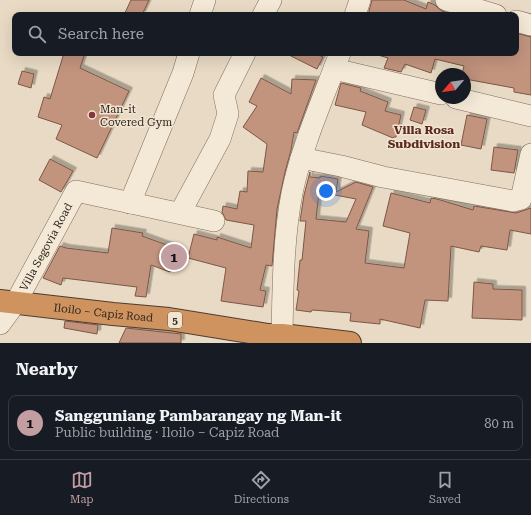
<!DOCTYPE html>
<html lang="en">
<head>
<meta charset="utf-8">
<style>
	:root { --surface:#171b24; --page:#20242c; --text:#f1f3f6; --muted:#9ea1a6; --line:#363941; --accent:#c29da2 }
	body { margin:0; font-family:"Roboto Serif",serif; background:var(--page); color:var(--text) }
	.compass { position:absolute; left:435px; top:68px; width:36px; height:36px; border-radius:50%; background:var(--surface); box-shadow:0 4px 16px #0002; rotate:241deg }
	.you { position:absolute; left:326px; top:191px; width:14px; height:14px; margin:-10px; border:3px solid #fff; border-radius:50%; background:#1a73e8; box-shadow:0 0 0 6px #1a73e833 }
	.badge { display:grid; place-items:center; width:26px; height:26px; border-radius:50%; background:var(--accent); color:#111; font-size:13px; font-weight:700 }
	.pin { position:absolute; translate:-50% -50%; border:2px solid #fff; box-shadow:0 1px 4px #0006 }
	.list { margin:0; padding:0; list-style:none }
	h2 { display:flex; justify-content:space-between; align-items:center; height:52px; margin:0; padding:0 16px; font-size:17px }
	h2 small { font-size:13px; font-weight:400; color:var(--muted) }
	.list li { display:grid; grid-template-columns:26px 1fr auto; gap:12px; align-items:center; box-sizing:border-box; height:56px; margin:0 8px 8px; padding:0 8px; border:1px solid var(--line); border-radius:8px }
	.list b { display:block; font-size:15px; white-space:nowrap }
	.list p { margin:0; font-size:13px; white-space:nowrap; color:var(--muted) }
	.list em { font-size:13px; font-style:normal; color:var(--muted) }
	.icon { flex:none; width:22px; height:22px; fill:none; stroke:currentColor; stroke-width:2; stroke-linecap:round; stroke-linejoin:round }
	.map { position:relative; flex:none; width:531px; height:343px; overflow:hidden }
	.search { position:absolute; background:var(--surface); box-shadow:0 4px 16px #0002; left:12px; right:12px; top:12px; height:44px; display:flex; align-items:center; gap:10px; box-sizing:border-box; padding:0 14px; border-radius:8px; color:var(--muted); font-size:15px }
	.sheet { height:116px; background:var(--surface) }
	nav { display:flex; justify-content:space-around; align-items:center; box-sizing:border-box; height:56px; border-top:1px solid var(--line); background:var(--surface); font-size:11px; color:var(--muted) }
	nav a { display:grid; justify-items:center; gap:2px }
	nav .on { color:var(--accent) }
	.map>svg:first-child { display:block }
	.building { fill:#c2947e; stroke:#7d5645; fill-rule:evenodd; filter:url(#shadow) }
	.lines { fill:none; stroke-linecap:round; stroke-linejoin:round }
	.minor-casing { stroke:#816d5c; stroke-width:22 }
	.highway-casing { stroke:#4f3c30; stroke-width:24 }
	.minor { stroke:#f4e9d6; stroke-width:21 }
	.highway { stroke:#ce935e; stroke-width:22 }
	.poi-dot { fill:#88343b; stroke:#f1e5d2; stroke-width:1.5 }
	.labels { text-anchor:middle; dominant-baseline:central; stroke-width:3; stroke-linejoin:round; paint-order:stroke }
	.shield { fill:#f1e5d2; stroke:#6b5f55; stroke-width:1 }
	.shield-label { font-size:10px; font-weight:bold; fill:#32261f }
	.poi-label { font-size:11px; fill:#32261f; stroke:#f1e5d2; text-anchor:start }
	.street-label { font-size:11px; fill:#32261f; stroke:#f1e5d2 }
	.neighbourhood-label { font-size:12px; font-weight:bold; fill:#5a2a23; stroke:#f1e5d2 }
</style>
</head>
<body>
<div class="map">
<svg width="531" height="343" viewBox="0 0 531 343">
	<defs>
		<filter id="shadow"><feDropShadow dx="3.5" dy="-3.5" stdDeviation="0" flood-color="#0004"/></filter>
	</defs>
	<rect width="100%" height="100%" fill="#e8dac4"/>
	<g class="building">
		<path d="M 131,0 L 149,0 L 142,15 L 124,15 Z"/>
		<path d="M 372,0 L 404,0 L 426,9 L 428,2 L 435,5 L 438,8 L 442,11 L 454,15 L 368,15 Z"/>
		<path d="M 516,33 L 531,37 L 531,95 L 514,92 L 514,88 L 465,79 L 465,74 L 462,74 L 464,66 L 435,59 L 431,73 L 405,64 L 401,72 L 384,68 L 388,58 L 378,55 L 379,53 L 516,53 Z"/>
		<path d="M 64,53 L 85,53 L 80,68 L 129,91 L 97,158 L 56,139 L 62,125 L 38,117 L 44,97 L 50,99 Z"/>
		<path d="M 285,53 L 315,53 L 323,57 L 317,69 Z"/>
		<path d="M 22,71 L 34,74 L 31,88 L 18,84 Z"/>
		<path d="M 261,78 L 291,94 L 292,79 L 316,80 L 297,133 L 294,132 L 291,150 L 285,172 L 277,209 L 272,266 L 266,265 L 260,290 L 266,291 L 263,307 L 221,301 L 226,268 L 188,258 L 194,234 L 217,240 L 217,237 L 251,248 L 254,225 L 226,220 L 222,212 L 223,206 L 237,209 L 240,191 L 247,192 L 248,171 L 263,172 L 267,144 L 243,127 L 257,106 L 249,102 Z"/>
		<path d="M 341,83 L 361,88 L 360,91 L 388,102 L 385,111 L 401,115 L 396,137 L 394,137 L 393,138 L 362,125 L 366,112 L 335,105 Z"/>
		<path d="M 414,107 L 426,110 L 422,124 L 410,120 Z"/>
		<path d="M 467,115 L 487,119 L 481,149 L 461,145 Z"/>
		<path d="M 494,147 L 518,150 L 514,173 L 491,170 Z"/>
		<path d="M 50,159 L 73,171 L 61,192 L 39,180 Z"/>
		<path d="M 310,172 L 310,177 L 320,178 L 320,176 L 338,179 L 336,192 L 356,182 L 373,187 L 356,229 L 369,231 L 365,263 L 404,268 L 410,233 L 383,226 L 391,193 L 430,203 L 431,198 L 437,199 L 473,210 L 474,206 L 516,213 L 531,208 L 531,234 L 510,230 L 507,250 L 481,246 L 479,252 L 451,246 L 448,301 L 425,300 L 420,328 L 380,319 L 380,324 L 350,321 L 351,313 L 312,310 L 311,312 L 296,310 L 299,291 L 297,290 L 300,260 L 302,260 L 306,221 L 300,221 L 304,195 ZM 319,192 L 356,199 L 346,222 L 316,219 Z"/>
		<path d="M 112,228 L 143,233 L 142,236 L 178,249 L 170,272 L 151,265 L 146,297 L 135,296 L 137,287 L 63,278 L 61,285 L 43,278 L 60,246 L 66,248 L 108,253 Z"/>
		<path d="M 474,282 L 493,284 L 493,289 L 522,290 L 522,320 L 472,318 Z"/>
		<path d="M 65,321 L 98,325 L 97,334 L 64,328 Z"/>
		<path d="M 126,328 L 181,334 L 181,343 L 119,343 Z"/>
	</g>
	<g class="lines">
		<g class="minor-casing">
			<g id="minor">
				<path d="M 446,0 L 496,15"/>
				<path d="M 200,15 L 205,0"/>
				<path d="M 263,15 L 271,0"/>
				<path d="M 355,15 L 360,0"/>
				<path d="M 516,21 L 531,25"/>
				<path d="M 334,69 L 441,94"/>
				<path d="M 456,98 L 531,116"/>
				<path d="M 301,158 L 341,166 L 383,177 L 513,201 L 521,199 L 531,154"/>
				<path d="M 130,203 L 183,73 L 189,53"/>
				<path d="M 180,213 L 220,139 L 228,114 L 224,95 L 245,53"/>
				<path id="s1" d="M 0,324 L 16,302 L 76,191 L 214,221"/>
				<path d="M 282,335 C 283,288 283,240 292,193 C 302,145 323,99 340,53"/>
			</g>
		</g>
		<g class="highway-casing">
			<g id="highway">
				<path id="s2" d="M 0,301 L 113,314 L 169,319 L 268,335 L 282,335 L 350,343"/>
			</g>
		</g>
		<use href="#minor" class="minor"/>
		<use href="#highway" class="highway"/>
	</g>
	<circle class="poi-dot" cx="92" cy="115" r="4"/>
	<g class="labels">
		<rect class="shield" x="168" y="312" width="14" height="16" rx="3"/>
		<g class="shield-label">
			<text x="175" y="320">5</text>
		</g>
		<g class="poi-label">
			<text x="100" y="109">Man-it<tspan x="100" dy="13">Covered Gym</tspan></text>
		</g>
		<g class="street-label">
			<text stroke="none"><textPath href="#s1" startOffset="90">Villa Segovia Road</textPath></text>
			<text stroke="none"><textPath href="#s2" startOffset="104">Iloilo – Capiz Road</textPath></text>
		</g>
		<g class="neighbourhood-label">
			<text x="424" y="130">Villa Rosa<tspan x="424" dy="14">Subdivision</tspan></text>
		</g>
	</g>
</svg>
<svg class="compass" viewBox="-18 -18 36 36"><path d="M0-13l5 13h-10z" fill="#e53935"/><path d="M0 13l5-13h-10z" fill="#9ea1a6"/></svg>
<div class="you"></div>
<div class="pin badge" style="left:174px;top:257px">1</div>
<div class="search"><svg class="icon" aria-label="search" viewBox="0 0 24 24"><circle cx="10" cy="10" r="6"/><path d="M15 15l6 6"/></svg>Search here</div>
</div>
<section class="sheet">
<h2>Nearby<small></small></h2>
<ul class="list">
<li><span class="badge">1</span><div><b>Sangguniang Pambarangay ng Man-it</b><p>Public building · Iloilo – Capiz Road</p></div><em>80 m</em></li>
</ul>
</section>
<nav>
<a class="on"><svg class="icon" aria-label="map" viewBox="0 0 24 24"><path d="M3 6l6-2 6 2 6-2v14l-6 2-6-2-6 2zM9 4v14M15 6v14"/></svg>Map</a>
<a><svg class="icon" aria-label="directions" viewBox="0 0 24 24"><path d="M12 3l9 9-9 9-9-9zM9 14v-3h6M13 9l2 2-2 2"/></svg>Directions</a>
<a><svg class="icon" aria-label="saved" viewBox="0 0 24 24"><path d="M7 4h10v16l-5-4-5 4z"/></svg>Saved</a>
</nav>
</body>
</html>
